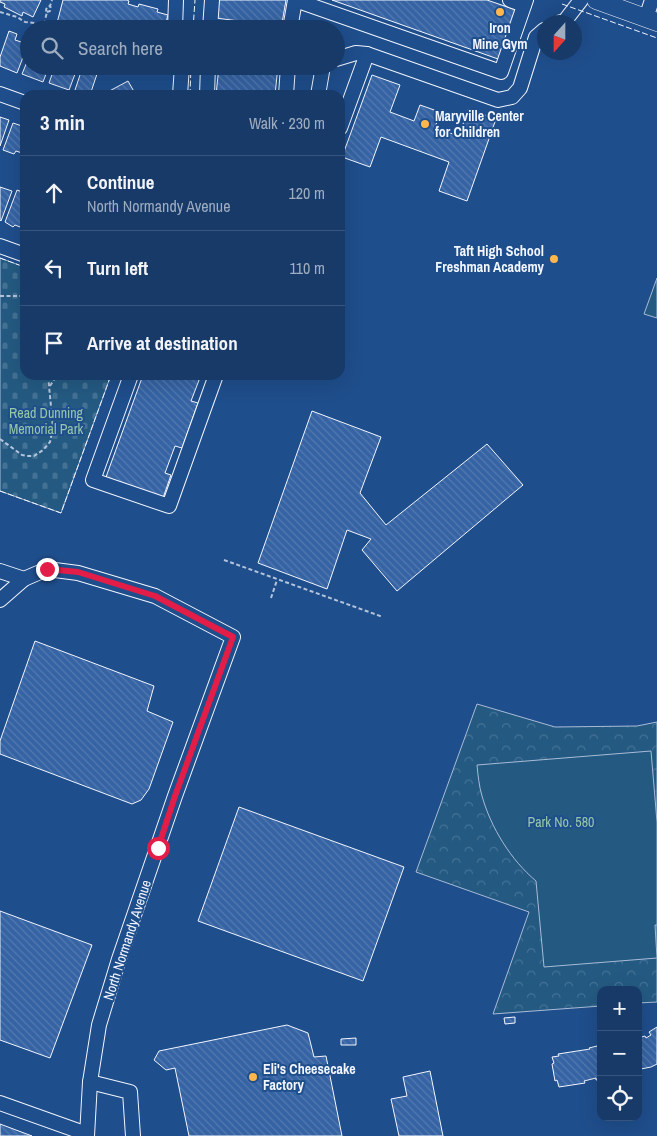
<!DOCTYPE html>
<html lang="en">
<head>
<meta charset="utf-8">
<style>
	:root { --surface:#173a69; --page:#20416f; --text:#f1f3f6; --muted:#9eadc0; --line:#36547d }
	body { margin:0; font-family:"Archivo Narrow",sans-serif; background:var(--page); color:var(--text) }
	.controls { position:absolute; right:15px; bottom:15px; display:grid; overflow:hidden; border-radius:10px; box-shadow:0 5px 20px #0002 }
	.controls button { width:45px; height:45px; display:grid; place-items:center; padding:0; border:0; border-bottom:1px solid var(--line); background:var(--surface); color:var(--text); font:25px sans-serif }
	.compass { position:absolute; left:537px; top:15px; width:45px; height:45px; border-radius:50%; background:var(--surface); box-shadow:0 5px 20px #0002; rotate:201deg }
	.stop { position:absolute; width:15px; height:15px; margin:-11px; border:4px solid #e11d48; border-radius:50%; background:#fff }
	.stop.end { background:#e11d48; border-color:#fff; box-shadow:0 1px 5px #0008 }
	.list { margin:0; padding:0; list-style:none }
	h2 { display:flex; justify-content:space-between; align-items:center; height:65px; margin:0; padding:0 20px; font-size:21px }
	h2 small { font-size:16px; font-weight:400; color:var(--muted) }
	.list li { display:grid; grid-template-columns:32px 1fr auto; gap:15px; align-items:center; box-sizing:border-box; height:75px; padding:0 20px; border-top:1px solid var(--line) }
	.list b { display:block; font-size:19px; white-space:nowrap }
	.list p { margin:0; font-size:16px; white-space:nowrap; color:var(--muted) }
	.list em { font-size:16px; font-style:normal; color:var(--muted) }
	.icon { flex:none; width:28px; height:28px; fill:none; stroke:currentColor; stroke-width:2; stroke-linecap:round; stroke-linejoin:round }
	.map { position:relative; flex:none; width:657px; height:1136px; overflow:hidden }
	.search { position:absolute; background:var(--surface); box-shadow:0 5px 20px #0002; left:20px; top:20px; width:325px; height:55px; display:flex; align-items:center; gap:12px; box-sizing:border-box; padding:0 18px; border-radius:28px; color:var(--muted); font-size:19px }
	.panel { position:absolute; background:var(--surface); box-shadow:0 5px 20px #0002; left:20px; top:90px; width:325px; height:290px; border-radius:15px }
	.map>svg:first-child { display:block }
	.cemetery { fill:url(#cemetery-stones); stroke:#a8bbd7 }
	.park { fill:url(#park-crowns); stroke:#a8bbd7 }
	.pitch { fill:#245a82; stroke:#a8bbd7 }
	.building { fill:url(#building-back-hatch); stroke:#f2f6ff }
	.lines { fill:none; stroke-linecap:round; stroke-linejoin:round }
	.minor-casing { stroke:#f2f6ff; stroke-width:16 }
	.major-casing { stroke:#f2f6ff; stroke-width:19 }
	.path { stroke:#b3c4dc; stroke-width:2; stroke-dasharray:4 2.5; stroke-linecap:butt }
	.minor { stroke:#1f4e8c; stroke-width:14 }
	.major { stroke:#1f4e8c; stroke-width:18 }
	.fence { stroke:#f2f6ff; stroke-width:1; stroke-dasharray:6 2.5; stroke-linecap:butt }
	.route { stroke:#e11d48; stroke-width:6 }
	.poi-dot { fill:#ffb74d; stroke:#1f4e8c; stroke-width:2 }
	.labels { text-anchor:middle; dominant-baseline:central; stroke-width:4; stroke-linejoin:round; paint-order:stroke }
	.poi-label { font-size:14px; font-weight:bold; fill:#f2f6ff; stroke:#1f4e8c; text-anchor:start }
	.park-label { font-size:14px; fill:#97c8a6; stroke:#1f4e8c }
	.street-label { font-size:14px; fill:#f2f6ff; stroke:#1f4e8c }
</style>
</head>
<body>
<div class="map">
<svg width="657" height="1136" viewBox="0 0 657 1136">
	<defs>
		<pattern id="cemetery-stones" width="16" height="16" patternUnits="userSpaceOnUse" patternTransform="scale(1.25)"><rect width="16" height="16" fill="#245a82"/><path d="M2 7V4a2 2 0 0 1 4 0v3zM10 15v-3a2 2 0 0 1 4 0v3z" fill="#447295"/></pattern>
		<pattern id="park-crowns" width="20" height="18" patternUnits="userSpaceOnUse" patternTransform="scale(1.25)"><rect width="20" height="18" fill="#245a82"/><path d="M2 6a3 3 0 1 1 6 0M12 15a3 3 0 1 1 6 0" fill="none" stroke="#447295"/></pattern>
		<pattern id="building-back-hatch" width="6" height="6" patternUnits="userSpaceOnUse" patternTransform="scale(1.25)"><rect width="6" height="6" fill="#3563a3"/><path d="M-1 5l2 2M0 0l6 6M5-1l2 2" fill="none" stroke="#537ab1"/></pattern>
	</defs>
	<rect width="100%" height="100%" fill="#1f4e8c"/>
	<path class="cemetery" d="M 0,258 L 19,265 L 25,266 L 25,375 L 111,375 L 61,513 L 0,491 Z"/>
	<path class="park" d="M 477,704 L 555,727 L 637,726 L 657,722 L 657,1002 L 638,1003 L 638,990 L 601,990 L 601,1006 L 493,1014 L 529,912 L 416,872 Z"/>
	<g class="pitch">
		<path d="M 657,278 L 657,318 L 644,314 Z"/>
		<path d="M 651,751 L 657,822 L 657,925 L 655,925 L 657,958 L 544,967 L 536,881 C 511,860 491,828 482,796 C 479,786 478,775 477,765 Z"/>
	</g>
	<g class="building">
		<path d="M 0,0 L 41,0 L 33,17 L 23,12 L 22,16 L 4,7 L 5,4 L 0,2 Z"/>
		<path d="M 63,0 L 127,0 L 129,1 L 128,4 L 138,7 L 139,4 L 158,9 L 157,12 L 168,15 L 164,29 L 68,29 L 67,28 L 67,25 L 57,23 Z"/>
		<path d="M 219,0 L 286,0 L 281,29 L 273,29 L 216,20 Z"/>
		<path d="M 332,0 L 487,0 L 516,10 L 498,59 Z"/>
		<path d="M 9,31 L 17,34 L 15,40 L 28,44 L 17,73 L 0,66 L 0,57 Z"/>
		<path d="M 29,57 L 29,66 L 49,66 L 43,82 L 22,74 Z"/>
		<path d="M 55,66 L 78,66 L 69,90 L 49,83 Z"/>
		<path d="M 83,66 L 95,66 L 99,68 L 90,95 L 79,95 L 74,93 Z"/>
		<path d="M 219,66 L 278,66 L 275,95 L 216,95 Z"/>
		<path d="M 372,75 L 400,85 L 390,112 L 414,121 L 420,105 L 440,112 L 435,128 L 459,136 L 468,109 L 496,119 L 467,201 L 439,191 L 449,162 L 381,137 L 370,167 L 342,157 Z"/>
		<path d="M 128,81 L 136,95 L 102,95 Z"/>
		<path d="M 0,117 L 9,120 L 0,146 Z"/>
		<path d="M 13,123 L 25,127 L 25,154 L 16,151 L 14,154 L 3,150 Z"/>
		<path d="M 0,187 L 12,191 L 1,221 L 0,220 Z"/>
		<path d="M 17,190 L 25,193 L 25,229 L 15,225 L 13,227 L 5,222 Z"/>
		<path d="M 143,375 L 201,375 L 191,401 L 198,403 L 182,448 L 175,446 L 165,473 L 171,475 L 163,498 L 106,477 Z"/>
		<path d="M 312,411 L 381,437 L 360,493 L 386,525 L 487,444 L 523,485 L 397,591 L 362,550 L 371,539 L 347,530 L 327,589 L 258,563 Z"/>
		<path d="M 35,641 L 154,686 L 147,711 L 173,722 L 149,789 L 141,800 L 132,804 L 0,754 L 0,741 Z"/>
		<path d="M 239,807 L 404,867 L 363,981 L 198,921 Z"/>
		<path d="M 0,911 L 92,945 L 50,1058 L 0,1040 Z"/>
		<path d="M 515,1017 L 515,1023 L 505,1024 L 504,1018 Z"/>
		<path d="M 287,1025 L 308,1033 L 314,1057 L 326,1056 L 342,1136 L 189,1136 L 175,1068 L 166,1070 L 154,1060 L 159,1051 Z"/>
		<path d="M 657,1027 L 657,1064 L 651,1067 L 641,1069 L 641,1067 L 638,1068 L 638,1038 L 645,1036 L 646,1038 L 651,1035 L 649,1032 Z"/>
		<path d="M 356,1038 L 356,1045 L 341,1045 L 341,1039 Z"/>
		<path d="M 601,1045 L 601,1079 L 596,1080 L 596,1078 L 584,1081 L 585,1083 L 559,1087 L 557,1080 L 555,1081 L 552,1064 L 554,1063 L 552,1057 L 559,1056 L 558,1054 L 590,1049 L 589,1048 Z"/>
		<path d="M 430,1071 L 443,1136 L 399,1136 L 391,1099 L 407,1096 L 403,1077 Z"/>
		<path d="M 0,1124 L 32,1136 L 0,1136 Z"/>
	</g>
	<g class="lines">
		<g class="minor-casing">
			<g id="minor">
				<path d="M 295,0 L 501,72 L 526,0"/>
				<path d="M 510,0 L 524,5"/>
				<path d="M 646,18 L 652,0"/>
				<path d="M 561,22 L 564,22 L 581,0"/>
				<path d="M 210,25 L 243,29"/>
				<path d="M 175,29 L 176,0"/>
				<path d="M 210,29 L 212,0"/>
				<path d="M 290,29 L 295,0"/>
				<path d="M 336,59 L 356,53 L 367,54 L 498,100 L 512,97 L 520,88 L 536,37 L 544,30"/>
				<path d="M 0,94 L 25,103"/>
				<path d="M 180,95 L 182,66"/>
				<path d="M 207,95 L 208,66"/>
				<path d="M 286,95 L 288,66"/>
				<path d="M 318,95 L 323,66"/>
				<path d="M 340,128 L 367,54"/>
				<path d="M 0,246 L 25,255"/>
				<path d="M 131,375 L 93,480 L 169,506 L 216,375"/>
				<path d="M 0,571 L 24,579"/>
				<path d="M 0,600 L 24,579 L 47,569 L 78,573 L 155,596 L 233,637 L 175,796 L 119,959 L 99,1025 L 90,1082 L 87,1136"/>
				<path d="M 90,1082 L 130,1092 L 133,1136"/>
				<path d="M 0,1103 L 87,1134"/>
			</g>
		</g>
		<g class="major-casing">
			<path id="major" d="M 596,0 L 657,22"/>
		</g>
		<g class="path">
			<path d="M 0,12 L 17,17 L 25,22 L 44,24 L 55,29"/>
			<path d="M 47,12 L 50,11 L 51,8 L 50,6"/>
			<path d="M 44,24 L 47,12 L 46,10 L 47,7 L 50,6 L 52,0"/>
			<path d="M 24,267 L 22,323 L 25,335"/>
			<path d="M 0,296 L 25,296"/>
			<path d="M 50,386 L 57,375"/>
			<path d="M 0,439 L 22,455 L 27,456 L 34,456 L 43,450 L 50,442 L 53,428 L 48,375"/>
			<path d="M 224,560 L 383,617"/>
			<path d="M 271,598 L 277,580"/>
		</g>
		<use href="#minor" class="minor"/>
		<use href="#major" class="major"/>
		<g class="fence">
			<path d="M 562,4 L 657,38"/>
			<path d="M 193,29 L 195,0"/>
			<path d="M 190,95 L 191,66"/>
			<path d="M 0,258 L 19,265"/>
			<path d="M 0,491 L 61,513 L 111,375"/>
		</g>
	</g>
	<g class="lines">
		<path class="route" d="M 47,569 L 78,572 L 155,596 L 233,637 L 175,796 L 158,848"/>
	</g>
	<g class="poi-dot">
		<circle cx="500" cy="12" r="5"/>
		<circle cx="425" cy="124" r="5"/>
		<circle cx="554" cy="259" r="5"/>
		<circle cx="253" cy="1077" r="5"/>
	</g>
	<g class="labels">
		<g class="poi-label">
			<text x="500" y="28" text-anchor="middle">Iron<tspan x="500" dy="16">Mine Gym</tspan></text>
			<text x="435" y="116">Maryville Center<tspan x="435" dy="16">for Children</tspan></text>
			<text x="544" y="251" text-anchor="end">Taft High School<tspan x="544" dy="16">Freshman Academy</tspan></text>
			<text x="263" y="1069">Eli's Cheesecake<tspan x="263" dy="16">Factory</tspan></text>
		</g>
		<g class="park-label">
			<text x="46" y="413">Read Dunning<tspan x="46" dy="16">Memorial Park</tspan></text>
			<text x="561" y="822">Park No. 580</text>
		</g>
		<g class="street-label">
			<text transform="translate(127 940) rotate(-72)">North Normandy Avenue</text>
		</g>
	</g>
</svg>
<div class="controls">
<button>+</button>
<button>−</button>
<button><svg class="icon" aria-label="locate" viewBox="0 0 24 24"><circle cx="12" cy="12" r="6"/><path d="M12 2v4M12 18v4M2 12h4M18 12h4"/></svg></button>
</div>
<svg class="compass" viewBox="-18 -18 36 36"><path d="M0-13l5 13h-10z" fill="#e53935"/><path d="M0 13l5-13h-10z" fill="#9eadc0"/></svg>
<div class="stop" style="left:158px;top:848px"></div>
<div class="stop end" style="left:47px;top:569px"></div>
<div class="search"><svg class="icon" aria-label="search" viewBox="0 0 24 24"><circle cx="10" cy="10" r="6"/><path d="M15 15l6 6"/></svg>Search here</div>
<section class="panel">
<h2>3 min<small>Walk · 230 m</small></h2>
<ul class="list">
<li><svg class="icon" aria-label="ahead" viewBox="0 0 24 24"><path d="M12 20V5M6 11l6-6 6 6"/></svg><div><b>Continue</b><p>North Normandy Avenue</p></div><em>120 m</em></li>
<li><svg class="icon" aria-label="left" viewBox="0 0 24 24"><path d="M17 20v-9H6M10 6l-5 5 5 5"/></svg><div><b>Turn left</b></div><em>110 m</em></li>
<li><svg class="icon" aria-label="arrive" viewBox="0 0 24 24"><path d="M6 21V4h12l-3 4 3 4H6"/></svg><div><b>Arrive at destination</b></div></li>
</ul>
</section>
</div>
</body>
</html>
